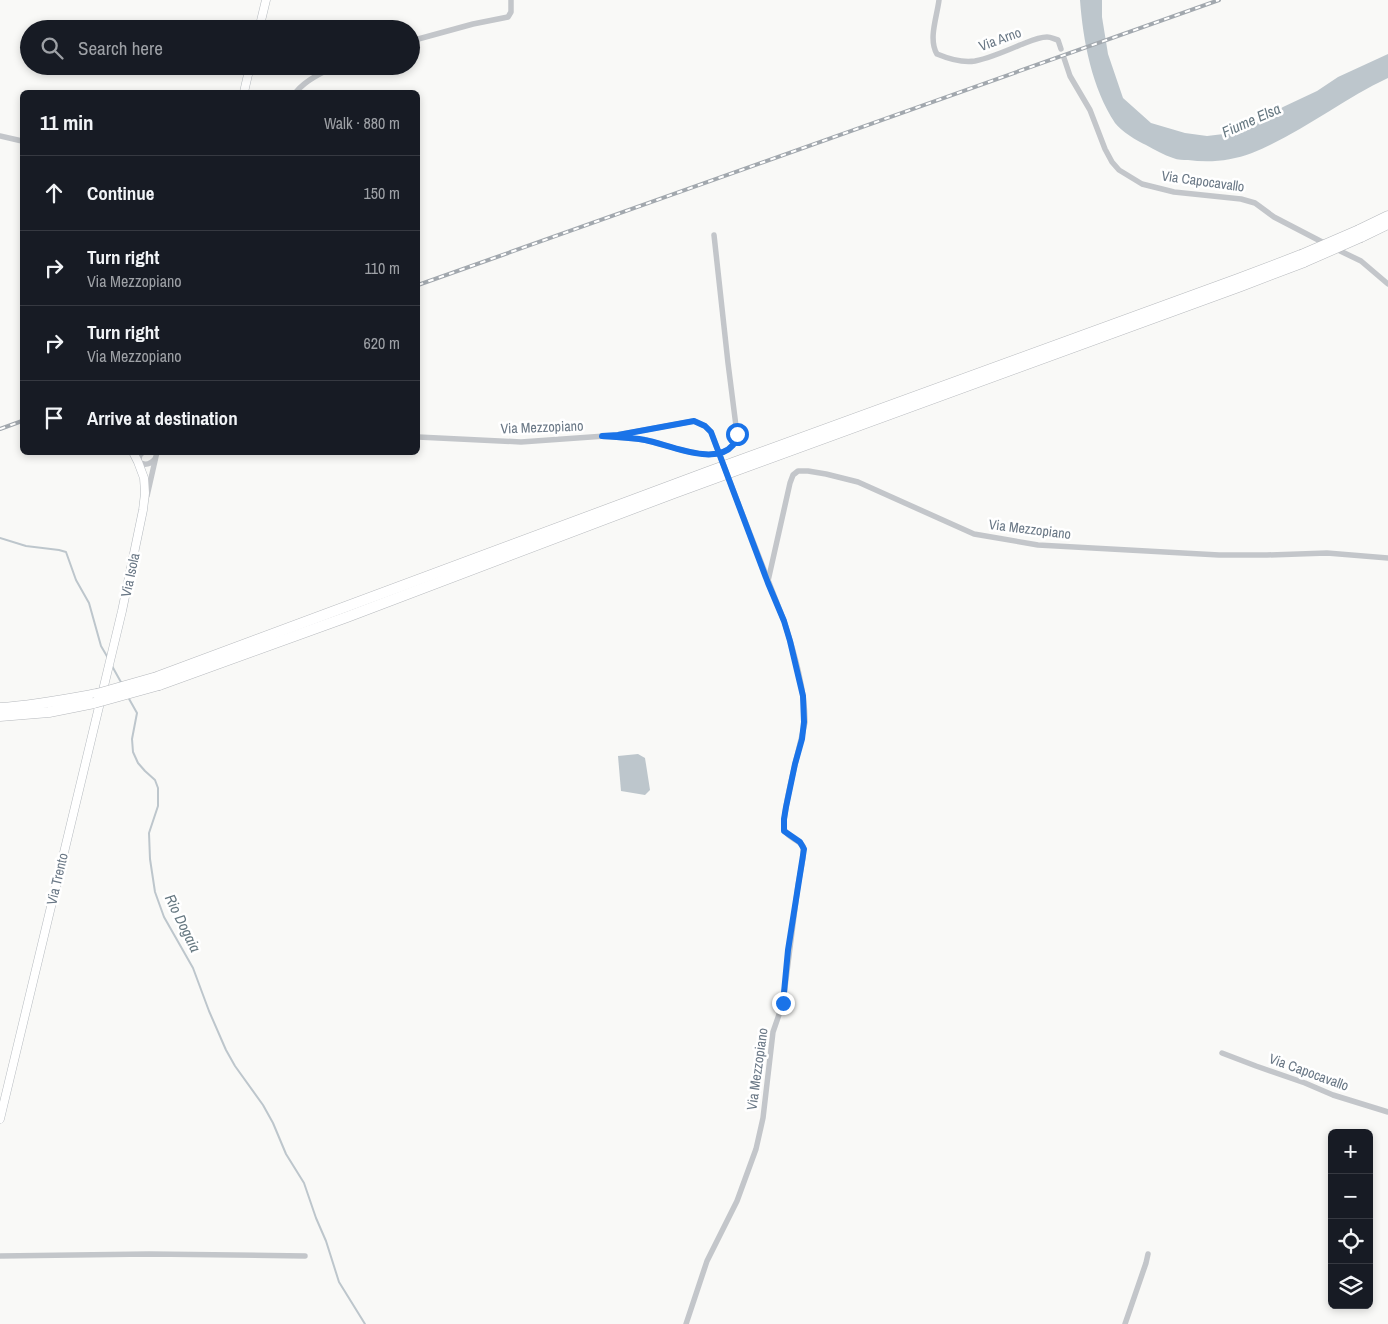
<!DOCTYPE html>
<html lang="en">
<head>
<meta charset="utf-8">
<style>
	:root { --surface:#171b24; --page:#20242c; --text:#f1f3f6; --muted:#9ea1a6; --line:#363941 }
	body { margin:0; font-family:"Archivo Narrow",sans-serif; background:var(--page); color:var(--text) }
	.controls { position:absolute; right:15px; bottom:15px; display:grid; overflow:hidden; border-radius:8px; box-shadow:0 2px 8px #0003 }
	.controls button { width:45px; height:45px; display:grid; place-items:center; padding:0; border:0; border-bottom:1px solid var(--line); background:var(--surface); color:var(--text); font:25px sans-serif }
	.stop { position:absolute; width:15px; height:15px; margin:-11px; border:4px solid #1a73e8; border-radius:50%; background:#fff }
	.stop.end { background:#1a73e8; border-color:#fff; box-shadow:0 1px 5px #0008 }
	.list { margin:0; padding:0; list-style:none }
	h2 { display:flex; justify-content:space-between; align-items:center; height:65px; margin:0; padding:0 20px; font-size:21px }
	h2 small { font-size:16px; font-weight:400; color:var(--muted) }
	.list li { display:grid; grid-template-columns:32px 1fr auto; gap:15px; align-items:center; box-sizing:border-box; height:75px; padding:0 20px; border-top:1px solid var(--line) }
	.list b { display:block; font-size:19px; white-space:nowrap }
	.list p { margin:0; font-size:16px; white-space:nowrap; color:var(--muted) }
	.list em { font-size:16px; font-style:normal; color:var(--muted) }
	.icon { flex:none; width:28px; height:28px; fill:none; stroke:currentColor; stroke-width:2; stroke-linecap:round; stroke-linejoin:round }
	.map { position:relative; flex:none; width:1388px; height:1324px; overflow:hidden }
	.search { position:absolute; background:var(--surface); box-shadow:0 2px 8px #0003; left:20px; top:20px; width:400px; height:55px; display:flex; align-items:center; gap:12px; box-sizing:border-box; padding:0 18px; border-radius:28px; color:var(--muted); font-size:19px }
	.panel { position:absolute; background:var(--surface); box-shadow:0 2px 8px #0003; left:20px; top:90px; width:400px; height:365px; border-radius:8px }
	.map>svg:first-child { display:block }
	.water { fill:#bdc6cc }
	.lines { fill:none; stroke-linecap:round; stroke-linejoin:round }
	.stream { stroke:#bdc6cc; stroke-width:2 }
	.secondary-casing { stroke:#b5babf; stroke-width:9 }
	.highway-casing { stroke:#b6b9bd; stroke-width:11 }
	.street { stroke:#c3c6ca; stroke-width:5.5 }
	.secondary { stroke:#fff; stroke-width:8 }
	.highway { stroke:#fff; stroke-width:10 }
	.rail-casing { stroke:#a2a8ae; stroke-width:4 }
	.rail { stroke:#fff; stroke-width:2; stroke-dasharray:5.5; stroke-linecap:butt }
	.highway-bridge-casing { stroke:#b6b9bd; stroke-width:11; stroke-linecap:butt }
	.street-bridge { stroke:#c3c6ca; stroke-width:5.5 }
	.highway-bridge { stroke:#fff; stroke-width:10 }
	.route { stroke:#1a73e8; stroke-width:6 }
	.labels { text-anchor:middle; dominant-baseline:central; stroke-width:5; stroke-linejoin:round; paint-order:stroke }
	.street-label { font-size:14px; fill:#6a7886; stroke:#fff }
	.water-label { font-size:15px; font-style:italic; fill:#667881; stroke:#fff }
</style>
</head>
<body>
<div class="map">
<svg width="1388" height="1324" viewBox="0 0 1388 1324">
	<rect width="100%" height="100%" fill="#f9f9f7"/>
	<g class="water">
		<path d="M 1080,0 L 1102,0 L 1102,17 L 1108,54 L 1123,98 L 1151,123 L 1185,133 L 1207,136 L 1232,133 L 1254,124 L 1283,107 L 1317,91 L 1338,77 L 1388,54 L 1388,78 C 1341,100 1300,134 1252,153 C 1231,161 1209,163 1188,160 C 1183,160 1178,160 1173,158 C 1164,155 1155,150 1146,145 C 1137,141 1121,131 1115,123 C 1092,88 1083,41 1080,0 Z"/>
		<path d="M 638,754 L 645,758 L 650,790 L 645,795 L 621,791 L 618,756 Z"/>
	</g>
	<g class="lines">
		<g class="stream">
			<path d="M 0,538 L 26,546 L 59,550 L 66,552 L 76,580 L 89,603 L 101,646 L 108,658"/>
			<path d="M 112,666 L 122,684"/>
			<path d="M 128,697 L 137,713 L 132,739 L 133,752 L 138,763 L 145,771 L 155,780 L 158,788 L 158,806 L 149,833 L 150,859 L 155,892 L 164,917 L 193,968 L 209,1011 L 226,1050 L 235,1066 L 263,1105 L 273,1123 L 286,1154 L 304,1183 L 316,1218 L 326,1241 L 339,1282 L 365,1324"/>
		</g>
		<g class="secondary-casing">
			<g id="secondary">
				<path d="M 259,29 L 266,0"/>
				<path d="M 244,92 L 250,66"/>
				<path d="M 0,1119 L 122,611 L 143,510 L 145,493 L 144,478 L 138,462 L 133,452"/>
			</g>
		</g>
		<g class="highway-casing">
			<g id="highway">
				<path d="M 1359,230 L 1388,216"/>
				<path d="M 1361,237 L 1388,224"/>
				<path d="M 157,677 L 708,472 L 1238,279 L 1301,255"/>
				<path d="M 159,685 L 347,617 L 674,493 L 1241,286 L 1304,262"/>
				<path d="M 0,708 C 33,706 64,700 97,694"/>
				<path d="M 0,716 L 49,712 L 94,703"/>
			</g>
		</g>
		<g class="street">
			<path d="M 939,0 C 937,17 928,39 937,54 C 949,59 963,63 975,61 C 990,58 1006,51 1020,45 C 1028,42 1038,37 1047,37 C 1051,37 1054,39 1058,40 L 1061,49"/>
			<path d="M 411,41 L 473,24 L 508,17 L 511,12 L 511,0"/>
			<path d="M 1064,58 L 1070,76 L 1090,110 L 1105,149 L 1112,162 L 1119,170 L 1142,184 L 1174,192 L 1241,199 L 1255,203 L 1274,217 L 1326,244"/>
			<path d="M 296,92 C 306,80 321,73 336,66"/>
			<path d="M 0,136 L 22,141"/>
			<path d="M 1334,248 L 1361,261 L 1388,284"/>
			<path d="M 617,435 L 694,421 L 705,426 L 711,432"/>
			<path d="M 602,436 C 616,437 631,438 645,440 C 667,444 715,467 733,445 C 735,442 736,438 737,434 L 728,363 L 714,235"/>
			<path d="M 418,437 L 521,442 L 605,436"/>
			<path d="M 143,452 L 140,455 L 138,462 C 145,466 151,464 155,459"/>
			<path d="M 147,496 L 157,452"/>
			<path d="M 768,581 L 790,483 L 793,475 L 798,471 L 808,471 L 826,474 L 858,482 L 974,534 L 1038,545 L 1219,555 L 1267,555 L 1327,553 L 1388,558"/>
			<path d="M 1222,1053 L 1256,1066 L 1305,1083 L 1333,1095 L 1388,1112"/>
			<path d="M 0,1256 L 149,1254 L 305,1256"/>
			<path d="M 686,1324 L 707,1261 L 737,1201 L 756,1149 L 763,1118 L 773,1032 L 783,1003 L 798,885 L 803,858 L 803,846 C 798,840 788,837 785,831 C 779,820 802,739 805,722 C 805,689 794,652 784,621 L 738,503"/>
			<path d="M 1125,1324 L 1146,1263 L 1148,1254"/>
		</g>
		<use href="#secondary" class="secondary"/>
		<use href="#highway" class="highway"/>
		<g class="rail-casing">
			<g id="rail">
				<path d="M 418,285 L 1219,0"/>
				<path d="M 0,429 L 22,421"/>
			</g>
		</g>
		<use href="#rail" class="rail"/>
		<g class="highway-bridge-casing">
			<g id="highway-bridge">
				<path d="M 1301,255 L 1359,230"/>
				<path d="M 1304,262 L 1361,237"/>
				<path d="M 97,694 L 157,677"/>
				<path d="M 94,703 L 159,685"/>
			</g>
		</g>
		<path class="street-bridge" d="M 711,432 L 738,503"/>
		<use href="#highway-bridge" class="highway-bridge"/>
	</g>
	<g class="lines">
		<path class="route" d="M 737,434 C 736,438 735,442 733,445 C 715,467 667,444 645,440 C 631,437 616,437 602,436 L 618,435 L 694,421 L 705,426 L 711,432 L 768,583 L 784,621 L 790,641 L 803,696 L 804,722 L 802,739 L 795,764 L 786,807 L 784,819 L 784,831 L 800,842 L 804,849 L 788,950 L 783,1003"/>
	</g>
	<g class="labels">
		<g class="street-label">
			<text transform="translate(1000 39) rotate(-20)">Via Arno</text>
			<text transform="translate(1203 181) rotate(8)">Via Capocavallo</text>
			<text transform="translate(542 427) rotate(-2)">Via Mezzopiano</text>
			<text transform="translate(1030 529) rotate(7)">Via Mezzopiano</text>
			<text transform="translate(130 575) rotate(-78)">Via Isola</text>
			<text transform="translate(57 879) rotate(-77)">Via Trento</text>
			<text transform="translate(757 1069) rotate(-82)">Via Mezzopiano</text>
			<text transform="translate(1309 1072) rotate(20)">Via Capocavallo</text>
		</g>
		<g class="water-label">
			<text transform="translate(1251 120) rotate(-24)">Fiume Elsa</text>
			<text transform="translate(183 923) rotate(64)">Rio Dogaia</text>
		</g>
	</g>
</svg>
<div class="controls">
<button>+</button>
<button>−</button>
<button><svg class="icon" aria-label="locate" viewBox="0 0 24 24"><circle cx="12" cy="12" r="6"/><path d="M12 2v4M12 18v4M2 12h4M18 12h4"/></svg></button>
<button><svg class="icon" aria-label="layers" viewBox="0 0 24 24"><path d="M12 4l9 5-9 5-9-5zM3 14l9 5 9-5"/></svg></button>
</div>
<div class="stop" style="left:737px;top:434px"></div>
<div class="stop end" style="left:783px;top:1003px"></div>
<div class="search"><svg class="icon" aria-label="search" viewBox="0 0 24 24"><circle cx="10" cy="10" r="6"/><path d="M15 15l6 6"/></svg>Search here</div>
<section class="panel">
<h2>11 min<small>Walk · 880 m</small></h2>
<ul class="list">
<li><svg class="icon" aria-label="ahead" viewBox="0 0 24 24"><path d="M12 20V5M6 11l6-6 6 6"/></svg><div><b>Continue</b></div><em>150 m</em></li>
<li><svg class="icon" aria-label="right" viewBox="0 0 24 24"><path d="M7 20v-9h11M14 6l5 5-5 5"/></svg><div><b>Turn right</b><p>Via Mezzopiano</p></div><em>110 m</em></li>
<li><svg class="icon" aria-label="right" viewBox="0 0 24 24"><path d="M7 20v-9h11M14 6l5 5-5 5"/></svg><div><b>Turn right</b><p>Via Mezzopiano</p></div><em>620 m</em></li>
<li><svg class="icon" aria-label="arrive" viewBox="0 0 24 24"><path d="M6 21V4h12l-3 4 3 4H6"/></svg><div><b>Arrive at destination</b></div></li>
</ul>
</section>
</div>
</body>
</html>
